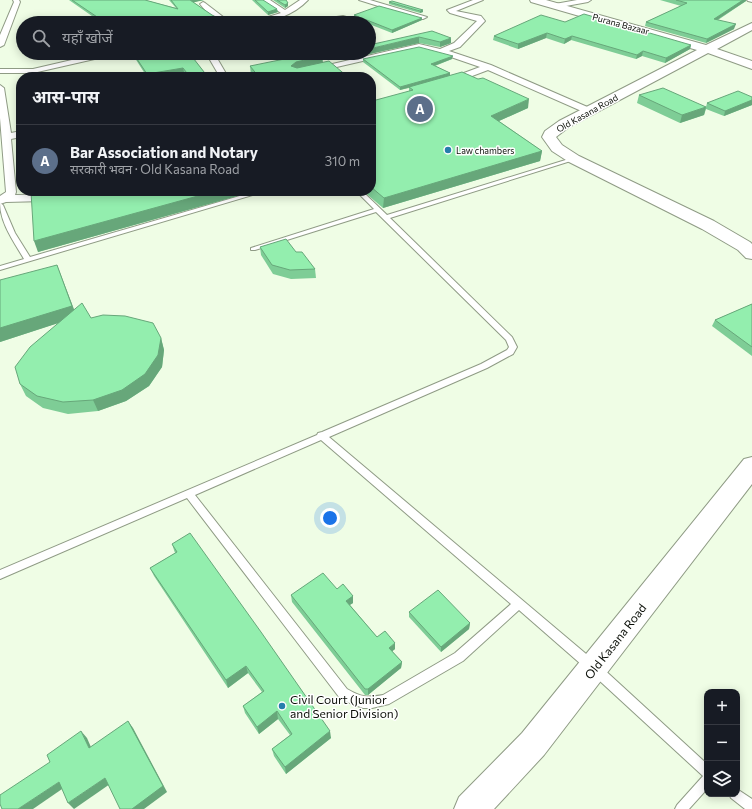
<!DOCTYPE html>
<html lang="hi">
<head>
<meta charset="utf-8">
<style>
	:root { --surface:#171b24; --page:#242831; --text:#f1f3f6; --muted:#9ea1a6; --line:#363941; --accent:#d93025 }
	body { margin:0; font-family:Commissioner,"Noto Sans Devanagari",sans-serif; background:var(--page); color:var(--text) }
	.controls { position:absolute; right:12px; bottom:12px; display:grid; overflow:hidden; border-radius:8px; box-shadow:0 2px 10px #0003 }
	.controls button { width:36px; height:36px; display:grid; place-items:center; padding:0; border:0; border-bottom:1px solid var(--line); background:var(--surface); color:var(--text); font:20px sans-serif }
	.you { position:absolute; left:330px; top:518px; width:14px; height:14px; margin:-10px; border:3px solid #fff; border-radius:50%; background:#1a73e8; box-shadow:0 0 0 6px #1a73e833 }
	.badge { display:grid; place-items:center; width:26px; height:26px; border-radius:50%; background:var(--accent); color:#fff; font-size:13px; font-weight:700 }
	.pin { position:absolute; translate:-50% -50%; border:2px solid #fff; box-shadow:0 1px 4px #0006 }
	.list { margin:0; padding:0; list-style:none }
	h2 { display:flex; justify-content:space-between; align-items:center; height:52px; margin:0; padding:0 16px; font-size:17px }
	h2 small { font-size:13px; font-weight:400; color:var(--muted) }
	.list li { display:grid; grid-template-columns:26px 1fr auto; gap:12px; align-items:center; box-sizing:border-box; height:72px; padding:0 16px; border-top:1px solid var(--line) }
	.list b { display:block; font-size:15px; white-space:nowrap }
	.list p { margin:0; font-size:13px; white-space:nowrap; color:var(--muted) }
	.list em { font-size:13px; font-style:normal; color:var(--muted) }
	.icon { flex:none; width:22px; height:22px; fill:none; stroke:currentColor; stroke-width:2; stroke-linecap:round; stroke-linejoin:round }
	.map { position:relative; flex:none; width:752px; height:809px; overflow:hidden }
	.search { position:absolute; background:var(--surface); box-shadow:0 2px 10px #0003; left:16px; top:16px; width:360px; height:44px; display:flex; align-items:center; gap:10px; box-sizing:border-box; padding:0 14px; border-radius:22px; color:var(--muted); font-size:15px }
	.panel { position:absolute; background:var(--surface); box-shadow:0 2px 10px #0003; left:16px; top:72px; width:360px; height:124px; border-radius:16px }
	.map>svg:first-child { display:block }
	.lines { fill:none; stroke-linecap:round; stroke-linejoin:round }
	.lane-casing { stroke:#8f9b85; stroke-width:2 }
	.street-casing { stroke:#8f9b85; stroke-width:2 }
	.secondary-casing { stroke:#8f9b85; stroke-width:2 }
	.lane { fill:#fff; fill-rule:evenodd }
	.street { fill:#fff; fill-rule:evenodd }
	.secondary { fill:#fff; fill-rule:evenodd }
	.wall { fill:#7ecd96 }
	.shaded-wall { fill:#67a77a }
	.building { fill:#93eeae; stroke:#67a77a }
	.poi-dot { fill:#257eac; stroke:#fff; stroke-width:1.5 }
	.labels { text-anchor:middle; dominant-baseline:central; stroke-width:3; stroke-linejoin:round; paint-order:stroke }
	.far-street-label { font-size:9px; fill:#0b0f08; stroke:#fff }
	.far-poi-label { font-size:9px; fill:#0b0f08; stroke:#fff; text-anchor:start }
	.near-street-label { font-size:12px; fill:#0b0f08; stroke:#fff }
	.near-poi-label { font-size:12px; fill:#0b0f08; stroke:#fff; text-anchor:start }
</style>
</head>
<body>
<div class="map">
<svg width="752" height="809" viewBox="0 0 752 809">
	<rect width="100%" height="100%" fill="#effde5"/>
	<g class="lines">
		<g class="lane-casing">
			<g id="lane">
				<path d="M 572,158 L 577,159 L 390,218 L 512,337 L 517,347 L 513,354 L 487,368 L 329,437 L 598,664 L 707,764 L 707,789 L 689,809 L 675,809 L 677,805 L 703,776 L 590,672 L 519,610 L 463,661 L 389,704 L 372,708 L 363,708 L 350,703 L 339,697 L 187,498 L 0,579 L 0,570 L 317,435 L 318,433 L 322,432 L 481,364 L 507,350 L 509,347 L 506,340 L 376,212 L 255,250 L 251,250 L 251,248 L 374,209 L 356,191 L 362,191 L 387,215 ZM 321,440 L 511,604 L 455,653 L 383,695 C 367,698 361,697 347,689 L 195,495 Z"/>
				<path d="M 257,191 L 266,191 L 0,270 L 0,266 L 24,259 C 14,242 0,223 0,203 L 3,205 L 15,233 L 30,257 Z"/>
				<path d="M 737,789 L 752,799 L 752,809 L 745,809 L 731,798 L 729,794 L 737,794 Z"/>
			</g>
		</g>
		<g class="street-casing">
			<g id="street">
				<path d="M 13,0 L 19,0 L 20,2 L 4,45 L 0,47 L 0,35 L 14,2 Z"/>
				<path d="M 262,0 L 270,0 L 285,10 L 300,0 L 308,0 C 293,16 270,23 248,23 L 281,13 Z"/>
				<path d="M 359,0 L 370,0 L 427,17 L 423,19 L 420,19 Z"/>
				<path d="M 473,0 L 483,0 L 456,11 L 481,16 L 485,21 L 460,47 L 449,51 L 491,65 L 592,109 L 594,111 L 592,113 L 586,113 L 488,70 L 451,84 L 445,84 L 444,82 L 445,80 L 480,67 L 448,56 L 419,48 L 315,72 L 311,70 L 315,68 L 419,44 L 440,49 L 454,43 L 477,21 L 450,13 L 447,10 Z"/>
				<path d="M 577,0 L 591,0 L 588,2 L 555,8 L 552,6 L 555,4 Z"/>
				<path d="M 747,0 L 752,0 L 752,2 L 748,1 Z"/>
				<path d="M 203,2 L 205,3 L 231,23 C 217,23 208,14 200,4 Z"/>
				<path d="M 343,16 L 366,23 L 354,23 L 343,20 L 324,23 L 306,23 L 310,21 Z"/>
				<path d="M 102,53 L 116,53 L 112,55 L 33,73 L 0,73 L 0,69 L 33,69 Z"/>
				<path d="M 206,53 L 214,53 L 228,77 L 220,77 Z"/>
				<path d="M 0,85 L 4,88 L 11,133 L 21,131 L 21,137 L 11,139 L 16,192 L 15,195 C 39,195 62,191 86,191 L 85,193 L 44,201 L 6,202 L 0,204 L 0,196 L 6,192 L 0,118 Z"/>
			</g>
		</g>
		<g class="secondary-casing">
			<g id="secondary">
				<path d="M 530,0 L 546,0 L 706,45 L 752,23 L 752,30 L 717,49 L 752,61 L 752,69 L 708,53 L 569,127 L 556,137 L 562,145 L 579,156 L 714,221 L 750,242 L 752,244 L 752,259 L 746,258 L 738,250 L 702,229 L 569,162 L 552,151 L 542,137 L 545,131 L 559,121 L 697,50 L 531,2 Z"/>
				<path d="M 752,457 L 752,484 L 544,755 L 494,809 L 454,809 L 459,797 L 522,733 L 744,459 Z"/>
			</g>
		</g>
		<use href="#lane" class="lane"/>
		<use href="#street" class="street"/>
		<use href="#secondary" class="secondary"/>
	</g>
	<g class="wall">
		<path d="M 69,0 L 145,0 L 176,8 L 169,0 L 204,0 L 193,2 L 212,15 L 228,23 L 102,23 Z"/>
		<path d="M 252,0 L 263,0 L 278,12 L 268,15 Z"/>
		<path d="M 273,0 L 286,0 L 288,3 L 288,6 L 285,8 Z"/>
		<path d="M 660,0 L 746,0 L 746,1 L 718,20 L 734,29 L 706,43 L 645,26 L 646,22 L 681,6 Z"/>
		<path d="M 389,2 L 423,12 L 420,13 L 389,4 Z"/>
		<path d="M 354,15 L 422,18 L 422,20 L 392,33 L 369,24 L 369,23 L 367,23 L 354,18 Z"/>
		<path d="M 565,22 L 691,45 L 690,49 L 665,63 L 642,56 L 636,59 L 571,40 L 564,44 L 546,38 L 518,49 L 493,40 L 494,36 Z"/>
		<path d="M 432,31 L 451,43 L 440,47 L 419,43 L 356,57 L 352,54 L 352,53 L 369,53 Z"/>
		<path d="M 132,53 L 205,53 L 205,54 L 192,57 L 208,77 L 188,77 L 184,72 L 152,77 L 147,77 L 133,55 Z"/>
		<path d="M 322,56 L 323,63 L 348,77 L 253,77 L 251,75 L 250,66 Z"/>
		<path d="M 363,59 L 452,59 L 435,66 L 450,73 L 450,76 L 528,108 L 499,121 L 542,151 L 540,161 L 383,208 L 363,191 L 371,191 L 371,97 L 376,100 L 409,92 L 409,88 L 400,90 L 363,62 Z"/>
		<path d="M 639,95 L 706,107 L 707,103 L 752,97 L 752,105 L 724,116 L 706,109 L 704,115 L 680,123 L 637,103 Z"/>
		<path d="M 35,191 L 255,191 L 38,252 Z"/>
		<path d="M 260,247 L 296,252 L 315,269 L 316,278 L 291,279 L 273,274 L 261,255 Z"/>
		<path d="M 0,280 L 74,310 L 91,318 L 161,338 L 164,350 L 162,367 L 149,386 L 126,401 L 98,411 L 68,414 L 43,408 L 26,396 L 20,384 L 58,323 L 0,342 Z"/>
		<path d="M 752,304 L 752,356 L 712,326 L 715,320 Z"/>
		<path d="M 172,544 L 331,738 L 286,774 L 274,756 L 272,749 L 290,735 L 278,719 L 259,734 L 245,713 L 243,706 L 262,692 L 248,673 L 228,688 L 154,576 L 150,568 L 175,553 Z"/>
		<path d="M 337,589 L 353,596 L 353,603 L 350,605 L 377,637 L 395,649 L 392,651 L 402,662 L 401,668 L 368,695 L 365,695 L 292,602 L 291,595 Z"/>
		<path d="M 409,612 L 470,623 L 469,629 L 441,652 L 409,617 Z"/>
	</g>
	<g class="shaded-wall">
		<path d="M 190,0 L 204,0 L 191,3 Z"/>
		<path d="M 743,0 L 746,0 L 746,1 L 712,23 L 714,19 Z"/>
		<path d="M 288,3 L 288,6 L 285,8 L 285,5 Z"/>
		<path d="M 277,9 L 278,12 L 268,15 L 268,12 Z"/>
		<path d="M 423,10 L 423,12 L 420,13 L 420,11 Z"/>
		<path d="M 422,18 L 422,20 L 392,33 L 392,30 Z"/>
		<path d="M 139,20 L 140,23 L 119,23 Z"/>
		<path d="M 736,24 L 734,29 L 706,43 L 707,39 Z"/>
		<path d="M 547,33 L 546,38 L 518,49 L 518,44 Z"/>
		<path d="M 572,36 L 571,40 L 564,44 L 565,39 Z"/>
		<path d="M 419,37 L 419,43 L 356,57 L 356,53 L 369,53 L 369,49 Z"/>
		<path d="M 451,38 L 451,43 L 440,47 L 440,42 Z"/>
		<path d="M 691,45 L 690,49 L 665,63 L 666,58 Z"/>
		<path d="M 643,51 L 642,56 L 636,59 L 637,55 Z"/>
		<path d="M 193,53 L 205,53 L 205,54 L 190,57 L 190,54 Z"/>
		<path d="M 322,56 L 323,65 L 292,75 L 291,66 L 296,62 Z"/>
		<path d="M 453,56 L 452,59 L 431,67 L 431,64 Z"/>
		<path d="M 183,68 L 184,72 L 152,77 L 147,77 L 147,74 Z"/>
		<path d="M 450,73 L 450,76 L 400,90 L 400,87 Z"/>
		<path d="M 529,99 L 528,108 L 490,125 L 491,116 Z"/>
		<path d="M 752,100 L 752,105 L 724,116 L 725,111 Z"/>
		<path d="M 706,107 L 704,115 L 680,123 L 682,115 Z"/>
		<path d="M 542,151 L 540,161 L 383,208 L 384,198 Z"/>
		<path d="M 216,191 L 255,191 L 38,252 L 34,241 Z"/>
		<path d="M 57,265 L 77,317 L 0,342 L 0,328 Z"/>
		<path d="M 161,338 L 164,350 L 162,367 L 149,386 L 126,401 L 98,411 L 93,400 Z"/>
		<path d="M 353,596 L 353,603 L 346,607 L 346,601 Z"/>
		<path d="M 470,623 L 469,629 L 441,652 L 441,647 Z"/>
		<path d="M 395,643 L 395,649 L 389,654 L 389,648 Z"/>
		<path d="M 402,662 L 401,668 L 368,695 L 368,689 Z"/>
		<path d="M 246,666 L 248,673 L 228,688 L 226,680 Z"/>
		<path d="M 277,711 L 278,719 L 259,734 L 257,727 Z"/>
		<path d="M 128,721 L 133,728 L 167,792 L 144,809 L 132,809 Z"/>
		<path d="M 81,731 L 87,738 L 94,754 L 89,748 Z"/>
		<path d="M 330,731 L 331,738 L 286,774 L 285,767 Z"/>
		<path d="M 105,778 L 110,784 L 74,809 L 68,803 Z"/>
		<path d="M 59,782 L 65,787 L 33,809 L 18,809 Z"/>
	</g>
	<g class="building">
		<path d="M 72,0 L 145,0 L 178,9 L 171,0 L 190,0 L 212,15 L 228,23 L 142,23 L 139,20 L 119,23 L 106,23 Z"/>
		<path d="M 255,0 L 263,0 L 277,9 L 268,12 Z"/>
		<path d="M 277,0 L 286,0 L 288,3 L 285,5 Z"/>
		<path d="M 676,0 L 743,0 L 714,19 L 736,24 L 707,39 L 646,22 L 687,3 Z"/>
		<path d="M 392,1 L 423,10 L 420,11 L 389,2 Z"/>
		<path d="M 379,6 L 422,18 L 392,30 L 354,15 Z"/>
		<path d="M 584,14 L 691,45 L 666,58 L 643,51 L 637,55 L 572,36 L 565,39 L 547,33 L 518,44 L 494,36 L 541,15 L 565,22 Z"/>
		<path d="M 96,19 L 99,23 L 81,23 L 80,22 Z"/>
		<path d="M 432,31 L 451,38 L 440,42 L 419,37 L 369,49 L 369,45 Z"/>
		<path d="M 419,47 L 453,56 L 431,64 L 450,73 L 400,87 L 363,59 Z"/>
		<path d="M 133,53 L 193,53 L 190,54 L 208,77 L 190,77 L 183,68 L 147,74 Z"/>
		<path d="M 314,53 L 319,53 L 322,56 L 296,62 L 291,66 L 297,68 L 329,61 L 348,77 L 259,77 L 250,66 Z"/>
		<path d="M 462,72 L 478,79 L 483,78 L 529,99 L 491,116 L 542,151 L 384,198 L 371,187 L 371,97 L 376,100 L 413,90 L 409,87 Z"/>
		<path d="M 663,88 L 706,107 L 682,115 L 639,95 Z"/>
		<path d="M 738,91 L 752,97 L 752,100 L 725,111 L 707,103 Z"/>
		<path d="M 46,191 L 216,191 L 34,241 L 31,192 L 40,192 Z"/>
		<path d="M 286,239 L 296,252 L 302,252 L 315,269 L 290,270 L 272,265 L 260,247 Z"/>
		<path d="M 57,265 L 72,306 L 0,328 L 0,280 Z"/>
		<path d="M 82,303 L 91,318 L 103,315 L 125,316 L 153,323 L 161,338 L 158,355 L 145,374 L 122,390 L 93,400 L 63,402 L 37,396 L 20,384 L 15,367 L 30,347 Z"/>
		<path d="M 752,304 L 752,347 L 715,320 Z"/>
		<path d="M 190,533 L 261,632 L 330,731 L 285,767 L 272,749 L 292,734 L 277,711 L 257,727 L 243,706 L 264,691 L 246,666 L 226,680 L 150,568 L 177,552 L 172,544 Z"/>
		<path d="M 323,573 L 337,589 L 343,584 L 353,596 L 346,601 L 377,637 L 385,631 L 395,643 L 389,648 L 402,662 L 368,689 L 365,689 L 291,595 Z"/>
		<path d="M 438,590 L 470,623 L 441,647 L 409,612 Z"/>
		<path d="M 128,721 L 163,786 L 132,809 L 120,809 L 105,778 L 68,803 L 59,782 L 18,809 L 2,809 L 0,804 L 0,795 L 50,762 L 47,755 L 81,731 L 89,748 Z"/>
	</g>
	<g class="poi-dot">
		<circle cx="448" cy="150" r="4"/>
		<circle cx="282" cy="706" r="4"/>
	</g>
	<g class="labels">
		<g class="far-street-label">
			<text transform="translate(621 24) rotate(15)">Purana Bazaar</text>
			<text transform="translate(587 113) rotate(-29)">Old Kasana Road</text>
		</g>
		<g class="far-poi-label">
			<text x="456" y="150">Law chambers</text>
		</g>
		<g class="near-street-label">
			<text transform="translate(615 641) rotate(-52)">Old Kasana Road</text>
		</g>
		<g class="near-poi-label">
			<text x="290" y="699">Civil Court (Junior<tspan x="290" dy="14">and Senior Division)</tspan></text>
		</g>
	</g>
</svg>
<div class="controls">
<button>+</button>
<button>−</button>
<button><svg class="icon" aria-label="layers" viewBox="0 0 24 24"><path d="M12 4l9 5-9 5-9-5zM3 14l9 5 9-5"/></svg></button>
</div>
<div class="you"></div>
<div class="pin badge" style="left:420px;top:109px;background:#5c6f8a">A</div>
<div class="search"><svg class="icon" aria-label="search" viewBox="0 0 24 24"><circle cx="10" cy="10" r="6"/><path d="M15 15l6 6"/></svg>यहाँ खोजें</div>
<section class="panel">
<h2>आस-पास<small></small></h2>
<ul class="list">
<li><span class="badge" style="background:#5c6f8a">A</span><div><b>Bar Association and Notary</b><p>सरकारी भवन · Old Kasana Road</p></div><em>310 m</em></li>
</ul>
</section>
</div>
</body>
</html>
